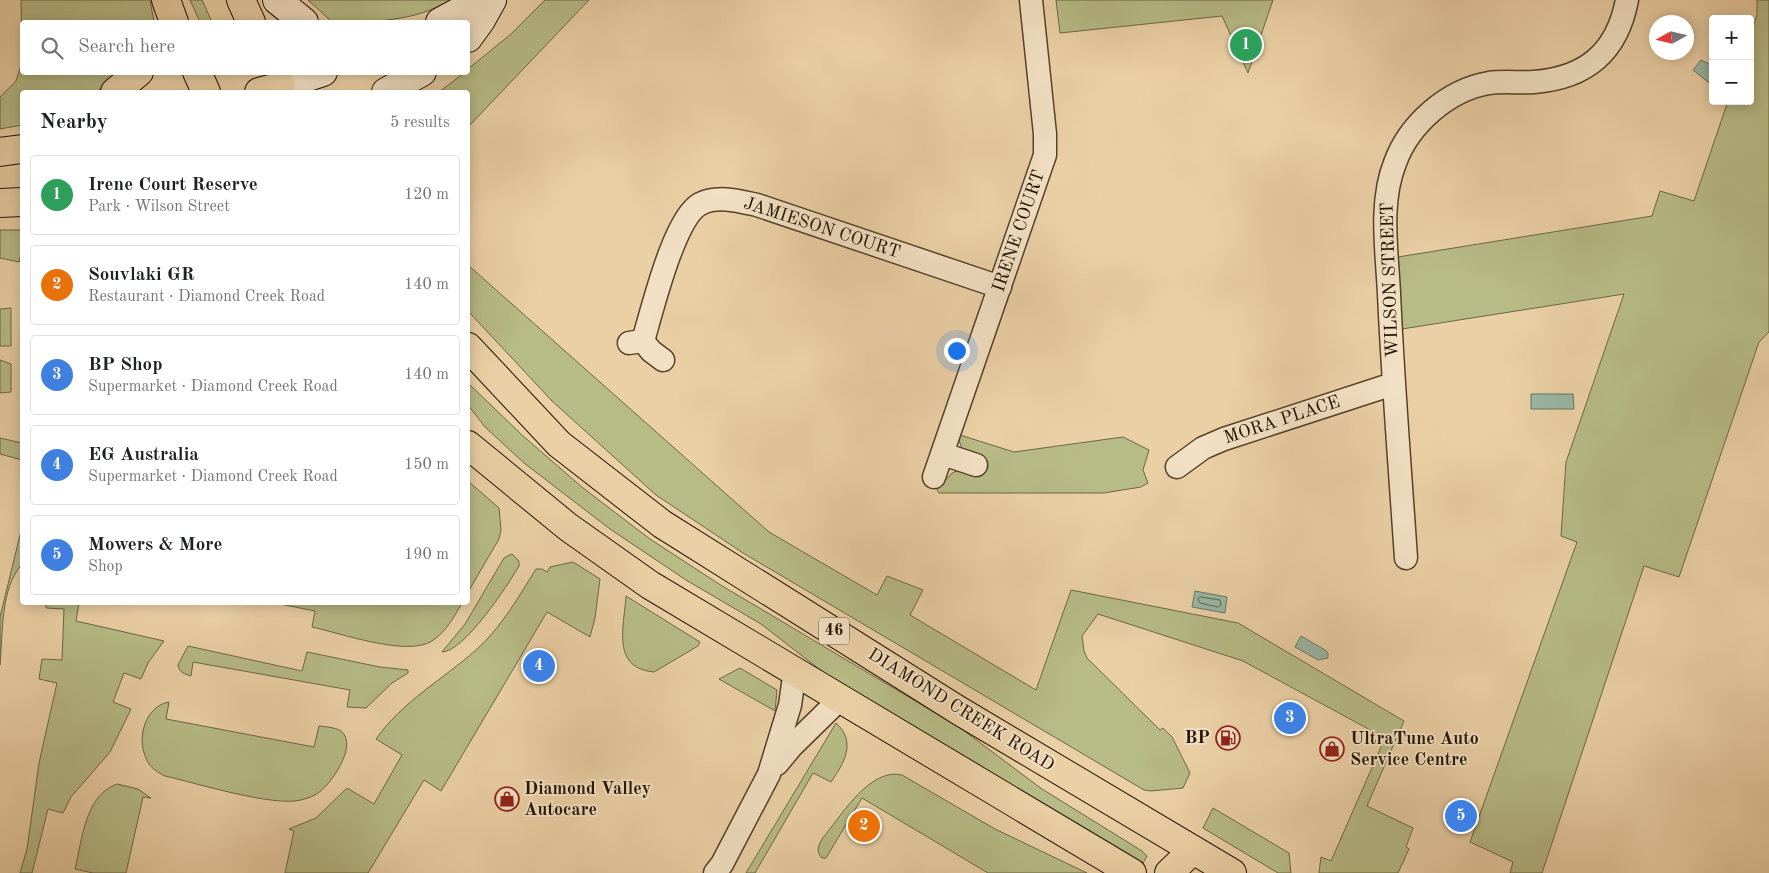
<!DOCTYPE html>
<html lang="en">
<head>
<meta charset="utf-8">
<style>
	:root { --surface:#fff; --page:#f6f6f6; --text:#202124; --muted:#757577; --line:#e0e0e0; --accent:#0f766e }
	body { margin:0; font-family:"Old Standard TT",serif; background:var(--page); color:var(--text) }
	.controls { position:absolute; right:15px; top:15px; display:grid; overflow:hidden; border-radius:5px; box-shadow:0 2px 12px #0003 }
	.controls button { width:45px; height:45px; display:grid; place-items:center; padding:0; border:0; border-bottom:1px solid var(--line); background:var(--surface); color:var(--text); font:25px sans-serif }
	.compass { position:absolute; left:1649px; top:15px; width:45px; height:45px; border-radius:50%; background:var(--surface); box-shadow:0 2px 12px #0003; rotate:262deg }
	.you { position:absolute; left:956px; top:350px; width:18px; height:18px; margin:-12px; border:4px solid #fff; border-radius:50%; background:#1a73e8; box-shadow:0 0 0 8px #1a73e833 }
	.badge { display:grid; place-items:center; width:32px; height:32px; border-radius:50%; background:var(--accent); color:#fff; font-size:16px; font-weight:700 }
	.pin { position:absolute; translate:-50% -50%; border:2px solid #fff; box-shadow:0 1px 5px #0006 }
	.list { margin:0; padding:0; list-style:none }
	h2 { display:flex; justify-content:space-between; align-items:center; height:65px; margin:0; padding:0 20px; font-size:21px }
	h2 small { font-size:16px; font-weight:400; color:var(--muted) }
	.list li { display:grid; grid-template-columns:32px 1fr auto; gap:15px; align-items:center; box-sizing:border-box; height:80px; margin:0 10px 10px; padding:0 10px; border:1px solid var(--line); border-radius:5px }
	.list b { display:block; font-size:19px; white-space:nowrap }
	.list p { margin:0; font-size:16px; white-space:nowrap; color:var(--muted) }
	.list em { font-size:16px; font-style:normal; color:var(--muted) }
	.icon { flex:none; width:28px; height:28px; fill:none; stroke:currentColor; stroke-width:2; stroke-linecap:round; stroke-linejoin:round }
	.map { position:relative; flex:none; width:1769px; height:873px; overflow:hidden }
	.search { position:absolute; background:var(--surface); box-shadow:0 2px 12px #0003; left:20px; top:20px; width:450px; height:55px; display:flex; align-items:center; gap:12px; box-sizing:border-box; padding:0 18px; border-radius:5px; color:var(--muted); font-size:19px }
	.panel { position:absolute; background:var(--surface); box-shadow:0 2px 12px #0003; left:20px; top:90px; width:450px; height:515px; border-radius:5px }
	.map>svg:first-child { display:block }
	.green { fill:#b7bb86; stroke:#6d6643 }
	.water { fill:#98b7a4; stroke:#697562 }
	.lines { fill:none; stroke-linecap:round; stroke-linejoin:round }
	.shore { stroke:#5e6452; stroke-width:1 }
	.minor-casing { stroke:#554229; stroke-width:25 }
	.secondary-casing { stroke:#231200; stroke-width:30 }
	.primary-casing { stroke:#231200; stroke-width:30 }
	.minor { stroke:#f2e0c4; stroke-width:22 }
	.secondary { stroke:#f2e0c4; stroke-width:28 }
	.primary { stroke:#ebd0a5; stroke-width:28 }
	.labels { text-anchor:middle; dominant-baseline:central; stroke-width:4; stroke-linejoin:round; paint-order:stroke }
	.shield { fill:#f2e0c4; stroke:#61503b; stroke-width:1 }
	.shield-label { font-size:16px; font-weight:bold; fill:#231200 }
	.street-label { font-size:18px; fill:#231200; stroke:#f2e0c4 }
	.poi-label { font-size:18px; font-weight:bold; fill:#231200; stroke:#f2e0c4; text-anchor:start }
</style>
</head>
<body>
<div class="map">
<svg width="1769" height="873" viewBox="0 0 1769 873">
	<rect width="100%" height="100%" fill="#ebd0a5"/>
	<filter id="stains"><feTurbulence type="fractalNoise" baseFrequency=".004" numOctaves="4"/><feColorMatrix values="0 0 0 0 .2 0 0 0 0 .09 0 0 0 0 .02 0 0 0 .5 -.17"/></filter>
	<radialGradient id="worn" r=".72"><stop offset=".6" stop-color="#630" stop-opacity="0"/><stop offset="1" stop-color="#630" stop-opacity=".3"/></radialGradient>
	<g class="green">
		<path d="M 21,0 L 150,0 L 154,22 L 22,22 L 22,54 Z"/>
		<path d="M 190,0 L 202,0 L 212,22 L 200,22 Z"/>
		<path d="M 308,0 L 451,0 C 414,22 373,22 332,22 Z"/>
		<path d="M 545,0 L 589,0 L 468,127 L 468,92 L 439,92 L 464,73 L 468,72 L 468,69 L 511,34 Z"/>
		<path d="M 1056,0 L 1273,0 L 1248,73 L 1222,16 L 1060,33 Z"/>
		<path d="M 1757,0 L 1769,0 L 1769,332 L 1759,342 L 1679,577 L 1644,566 L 1542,873 L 1510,873 L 1513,862 L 1470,842 L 1577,542 L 1561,536 L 1566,462 L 1624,294 L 1402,329 L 1398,257 L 1652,216 L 1660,191 L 1694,201 L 1728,101 L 1750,101 L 1750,35 L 1757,15 Z"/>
		<path d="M 22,62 L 22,72 L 122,73 L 96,92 L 22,92 L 22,125 L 0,129 L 0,97 L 16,81 Z"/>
		<path d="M 0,230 L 22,230 L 22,250 L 19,262 L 0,258 Z"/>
		<path d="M 468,265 L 769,532 L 877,595 L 887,576 L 923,590 L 910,615 L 1036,690 L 1071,590 L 1238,623 L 1404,721 L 1367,806 L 1413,828 L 1406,847 L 1409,849 L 1398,873 L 1319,873 L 1321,857 L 1331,861 L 1385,738 L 1243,661 L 1098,614 L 1082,636 L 1084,651 L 1087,658 L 1160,730 L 1163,728 L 1172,737 L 1190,773 L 1183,788 L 1151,791 L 1144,790 L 743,553 L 656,495 L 552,401 L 468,311 Z"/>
		<path d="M 11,308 L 11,346 L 0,346 L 0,309 Z"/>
		<path d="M 0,360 L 11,364 L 11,392 L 0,393 Z"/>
		<path d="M 468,383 L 522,435 L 583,488 L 650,539 L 719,584 L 959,727 L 1042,789 L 1142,851 L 1147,856 L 1143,863 L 828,676 L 761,624 L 686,580 L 610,529 L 524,463 L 485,427 L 468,405 Z"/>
		<path d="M 960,435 L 1014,452 L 1123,437 L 1149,450 L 1143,470 L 1148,483 L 1141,487 L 1104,493 L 939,493 L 937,490 L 941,481 L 944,482 L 952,473 L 959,470 L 962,449 L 959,440 Z"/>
		<path d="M 0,438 L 22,443 L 22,460 L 0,454 Z"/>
		<path d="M 468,481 L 499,508 L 501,530 L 499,539 L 468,592 Z"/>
		<path d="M 22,527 L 22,564 C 0,589 3,633 0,665 L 0,617 Z"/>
		<path d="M 512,554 L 519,561 L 519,566 C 508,585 464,652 442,652 L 465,624 L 504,558 Z"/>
		<path d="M 573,562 L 600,579 L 595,618 L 590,637 L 547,612 L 441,791 L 424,780 L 368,873 L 285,873 L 294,831 L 289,829 L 316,818 L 347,788 L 374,804 L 402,755 L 376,739 C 403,701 442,680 476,650 C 501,628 519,596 536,569 L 542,569 L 547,572 L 550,567 Z"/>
		<path d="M 626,596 L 700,642 L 698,646 L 654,672 C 611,668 624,627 626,596 Z"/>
		<path d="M 46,603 L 79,603 L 76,621 L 164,641 L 148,663 L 141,679 L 124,673 L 113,702 L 131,709 L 110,752 L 71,797 L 63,813 L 48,809 L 32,873 L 20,873 L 27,849 L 39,763 L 57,683 L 39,679 L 42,659 L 62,660 L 64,609 L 46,608 Z"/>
		<path d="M 275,603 L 462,602 L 462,603 C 454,617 446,632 432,641 C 407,657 340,633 312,627 L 315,611 Z"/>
		<path d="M 188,646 L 302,671 L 307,652 L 380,667 L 408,670 L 408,673 L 392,683 L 366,708 L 347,707 L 350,690 L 193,662 L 191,676 C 184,674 179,672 178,665 Z"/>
		<path d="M 740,668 L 777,690 L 775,711 L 719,679 Z"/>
		<path d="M 169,702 L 166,719 L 314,747 L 319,726 C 326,727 334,727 341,731 C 359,745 330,787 315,795 C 311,797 305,799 301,800 C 273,807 196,783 165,776 C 157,772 149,767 146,758 C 136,737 146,706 169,702 Z"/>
		<path d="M 836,723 C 857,742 844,763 831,782 L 813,773 L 755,873 L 746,873 Z"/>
		<path d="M 895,774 L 902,775 L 995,829 L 1087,873 L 988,873 L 862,798 L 826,858 L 822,858 C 816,852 818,846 822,839 C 841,816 865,775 895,774 Z"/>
		<path d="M 117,784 L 138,789 L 151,798 L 143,797 L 126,873 L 93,873 L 75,869 C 82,840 85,795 117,784 Z"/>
		<path d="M 1213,808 L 1289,853 L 1291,873 L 1278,873 L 1203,828 Z"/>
	</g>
	<g class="water">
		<path d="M 1701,60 L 1713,66 L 1713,86 L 1693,70 Z"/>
		<path d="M 1531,394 L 1573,394 L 1574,409 L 1531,409 Z"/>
		<path d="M 1195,591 L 1227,597 L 1225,613 L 1192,607 Z"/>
		<path d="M 1301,636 L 1325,650 L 1328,653 L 1328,658 L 1318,660 L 1295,647 Z"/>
	</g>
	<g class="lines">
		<path class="shore" d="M 1201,597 L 1220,600 L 1221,605 L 1218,607 L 1200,603 L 1198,599 Z"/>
		<g class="minor-casing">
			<g id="minor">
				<path d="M 643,341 C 652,311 674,218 700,204 C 717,195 739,201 757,205 L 1000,287"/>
				<path d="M 629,343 L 643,341 L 651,351 L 663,360"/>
				<path d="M 943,454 L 976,465"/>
				<path d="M 1177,467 L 1203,448 L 1224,439 L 1393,384"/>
				<path d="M 934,477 L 1045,155 L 1045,134 L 1031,0"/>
				<path d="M 1406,558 C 1400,470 1393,382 1389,294 C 1387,251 1379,203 1395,163 C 1409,124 1448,90 1489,83 C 1504,81 1519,83 1534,82 C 1587,78 1617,52 1627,0"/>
				<path d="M 777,764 L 792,746 L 840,699"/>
				<path d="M 715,873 L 722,864 L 769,774 L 790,705 L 795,670"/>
			</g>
		</g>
		<g class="secondary-casing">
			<g id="secondary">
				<path d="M 277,0 L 304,22"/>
				<path d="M 440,22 L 466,8 L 492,0"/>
				<path d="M 468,38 L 481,20 L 492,0"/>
				<path d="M 281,86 L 323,72"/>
				<path d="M 386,92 L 422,72"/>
			</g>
		</g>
		<g class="primary-casing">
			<g id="primary">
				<path d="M 166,0 L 174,22"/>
				<path d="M 241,0 L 251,22"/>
				<path d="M 197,72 L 206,92"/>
				<path d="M 115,92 L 139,72"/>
				<path d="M 259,92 L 281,86"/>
				<path d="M 0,152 L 22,149"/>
				<path d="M 0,203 L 22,202"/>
				<path d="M 468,347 L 559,444 L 662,524 L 958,710 L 1232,873"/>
				<path d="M 468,445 L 568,527 L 650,585 L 1132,873"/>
				<path d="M 1169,873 L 1193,850"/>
			</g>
		</g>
		<use href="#minor" class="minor"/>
		<use href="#secondary" class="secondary"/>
		<use href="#primary" class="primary"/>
	</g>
	<defs>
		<g id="fuel-ring" transform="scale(1.25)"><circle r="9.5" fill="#f2e0c4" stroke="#8f2418" stroke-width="1.5"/><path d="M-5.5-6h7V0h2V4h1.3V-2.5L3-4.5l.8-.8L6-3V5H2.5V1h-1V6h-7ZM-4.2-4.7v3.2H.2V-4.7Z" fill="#8f2418"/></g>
		<g id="shop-ring" transform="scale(1.25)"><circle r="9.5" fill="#f2e0c4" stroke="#8f2418" stroke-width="1.5"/><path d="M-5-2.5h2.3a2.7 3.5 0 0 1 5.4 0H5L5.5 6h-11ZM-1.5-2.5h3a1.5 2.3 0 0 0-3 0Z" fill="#8f2418"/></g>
	</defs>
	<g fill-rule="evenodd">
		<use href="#fuel-ring" x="1228" y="738"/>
		<use href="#shop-ring" x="1332" y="749"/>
		<use href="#shop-ring" x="507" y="799"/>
	</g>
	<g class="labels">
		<rect class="shield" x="819" y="617.5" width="30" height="27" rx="4"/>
		<g class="shield-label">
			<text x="834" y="631">46</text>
		</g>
		<g class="street-label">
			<text transform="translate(822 228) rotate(18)">JAMIESON COURT</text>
			<text transform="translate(1019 231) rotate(-71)">IRENE COURT</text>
			<text transform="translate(1390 280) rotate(-92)">WILSON STREET</text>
			<text transform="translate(1282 420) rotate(-18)">MORA PLACE</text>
			<text transform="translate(961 710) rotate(32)">DIAMOND CREEK ROAD</text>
		</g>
		<g class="poi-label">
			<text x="1210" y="738" text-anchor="end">BP</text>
			<text x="1350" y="739">UltraTune Auto<tspan x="1350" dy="21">Service Centre</tspan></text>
			<text x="524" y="789">Diamond Valley<tspan x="524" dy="21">Autocare</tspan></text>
		</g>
	</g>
	<rect width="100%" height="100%" filter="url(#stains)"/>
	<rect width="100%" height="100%" fill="url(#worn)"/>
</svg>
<div class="controls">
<button>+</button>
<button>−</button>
</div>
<svg class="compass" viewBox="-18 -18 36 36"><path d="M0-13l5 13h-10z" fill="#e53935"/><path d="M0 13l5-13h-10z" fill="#757577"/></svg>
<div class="you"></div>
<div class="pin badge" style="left:1246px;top:45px;background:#2e9e5b">1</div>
<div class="pin badge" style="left:864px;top:826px;background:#e8710a">2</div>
<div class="pin badge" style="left:1290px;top:718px;background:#3f7fe0">3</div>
<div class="pin badge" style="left:539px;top:666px;background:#3f7fe0">4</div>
<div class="pin badge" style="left:1461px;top:816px;background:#3f7fe0">5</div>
<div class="search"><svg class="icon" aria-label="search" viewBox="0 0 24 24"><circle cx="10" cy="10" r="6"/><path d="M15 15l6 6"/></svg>Search here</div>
<section class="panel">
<h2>Nearby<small>5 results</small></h2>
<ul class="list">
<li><span class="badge" style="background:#2e9e5b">1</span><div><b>Irene Court Reserve</b><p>Park · Wilson Street</p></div><em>120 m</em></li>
<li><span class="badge" style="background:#e8710a">2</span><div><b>Souvlaki GR</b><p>Restaurant · Diamond Creek Road</p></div><em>140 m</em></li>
<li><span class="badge" style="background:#3f7fe0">3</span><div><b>BP Shop</b><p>Supermarket · Diamond Creek Road</p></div><em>140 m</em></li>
<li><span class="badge" style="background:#3f7fe0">4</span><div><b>EG Australia</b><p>Supermarket · Diamond Creek Road</p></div><em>150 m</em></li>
<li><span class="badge" style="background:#3f7fe0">5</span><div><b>Mowers &amp; More</b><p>Shop</p></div><em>190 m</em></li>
</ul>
</section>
</div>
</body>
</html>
